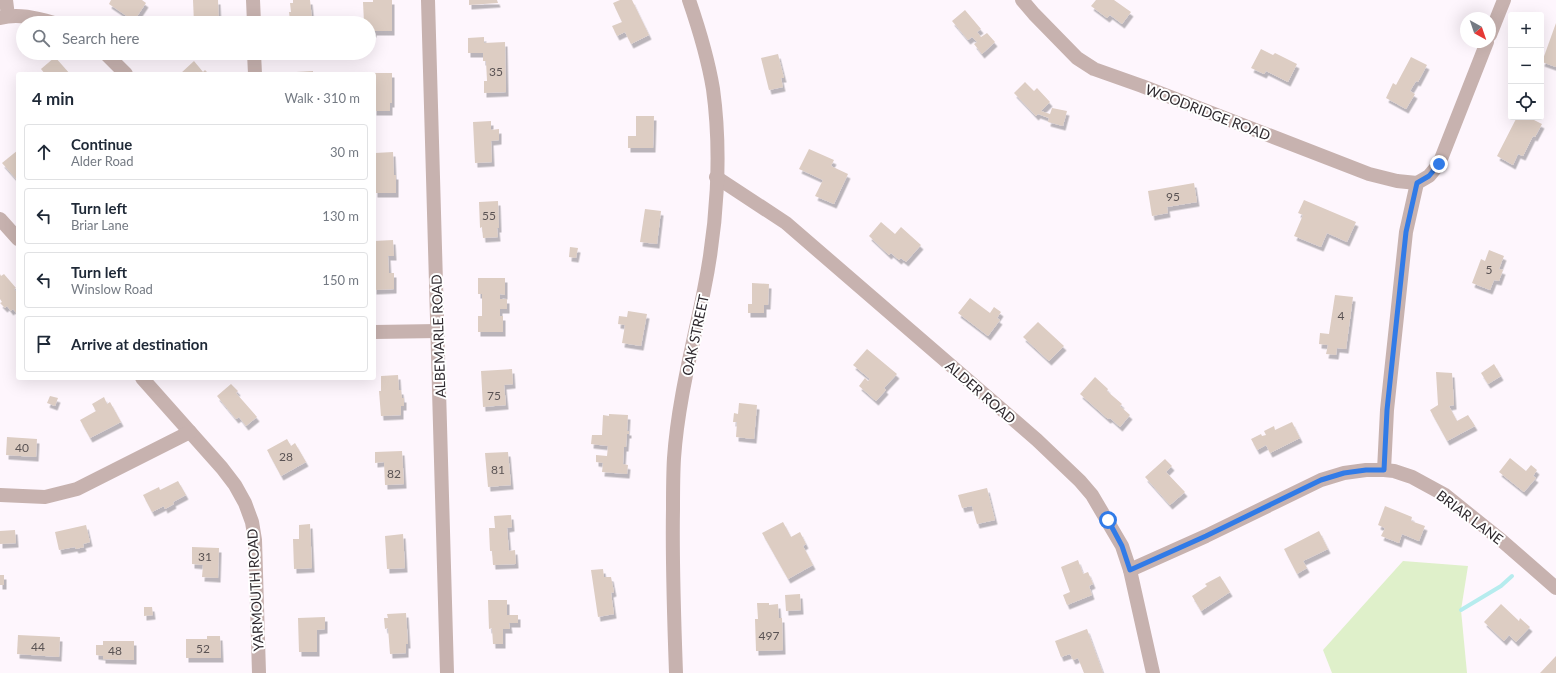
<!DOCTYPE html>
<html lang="en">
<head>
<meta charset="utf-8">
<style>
	:root { --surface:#fff; --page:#f2f2f3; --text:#1f2937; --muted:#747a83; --line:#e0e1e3 }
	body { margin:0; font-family:Lato,sans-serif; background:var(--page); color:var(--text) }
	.controls { position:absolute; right:12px; top:12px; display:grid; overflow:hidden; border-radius:4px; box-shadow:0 4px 16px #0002 }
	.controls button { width:36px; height:36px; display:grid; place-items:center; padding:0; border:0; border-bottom:1px solid var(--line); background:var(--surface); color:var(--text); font:20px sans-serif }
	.compass { position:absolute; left:1460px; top:12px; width:36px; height:36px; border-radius:50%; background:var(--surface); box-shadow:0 4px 16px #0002; rotate:140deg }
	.stop { position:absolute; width:12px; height:12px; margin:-9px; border:3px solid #317be7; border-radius:50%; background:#fff }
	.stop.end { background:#317be7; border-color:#fff; box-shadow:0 1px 4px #0008 }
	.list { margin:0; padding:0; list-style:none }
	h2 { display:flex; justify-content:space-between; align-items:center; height:52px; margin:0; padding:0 16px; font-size:17px }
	h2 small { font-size:13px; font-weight:400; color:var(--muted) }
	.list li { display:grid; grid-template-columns:26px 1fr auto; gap:12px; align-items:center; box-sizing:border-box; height:56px; margin:0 8px 8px; padding:0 8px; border:1px solid var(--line); border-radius:4px }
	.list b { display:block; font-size:15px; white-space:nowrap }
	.list p { margin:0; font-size:13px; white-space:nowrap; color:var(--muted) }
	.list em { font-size:13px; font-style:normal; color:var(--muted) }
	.icon { flex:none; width:22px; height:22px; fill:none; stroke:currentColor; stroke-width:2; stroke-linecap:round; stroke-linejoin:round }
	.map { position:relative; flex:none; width:1556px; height:673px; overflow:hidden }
	.search { position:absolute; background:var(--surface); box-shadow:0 4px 16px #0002; left:16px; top:16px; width:360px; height:44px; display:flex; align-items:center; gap:10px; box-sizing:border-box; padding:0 14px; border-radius:22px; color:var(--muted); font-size:15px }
	.panel { position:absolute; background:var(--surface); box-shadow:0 4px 16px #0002; left:16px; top:72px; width:360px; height:308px; border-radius:4px }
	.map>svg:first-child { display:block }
	.green { fill:#dff0ca }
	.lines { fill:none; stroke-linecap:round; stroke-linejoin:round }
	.stream { stroke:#b6ecee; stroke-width:4 }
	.building { fill:#ddcdc3; filter:url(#shadow) }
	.minor { stroke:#c7b2af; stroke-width:14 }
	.route { stroke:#317be7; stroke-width:5 }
	.labels { text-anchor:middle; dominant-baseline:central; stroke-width:4; stroke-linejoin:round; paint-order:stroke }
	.number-label { font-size:12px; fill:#5a5354 }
	.street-label { font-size:14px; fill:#2f2a2f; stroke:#fff }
</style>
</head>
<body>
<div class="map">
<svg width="1556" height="673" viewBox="0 0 1556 673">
	<defs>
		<filter id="shadow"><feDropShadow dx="2.5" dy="4.5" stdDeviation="0" flood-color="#0004"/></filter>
	</defs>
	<rect width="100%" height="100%" fill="#fef6fd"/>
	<path class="green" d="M 1403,561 L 1468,566 L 1461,610 L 1467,673 L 1332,673 L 1323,650 Z"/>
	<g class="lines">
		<path class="stream" d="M 1461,610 L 1501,586 L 1512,576"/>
	</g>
	<g class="building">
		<path d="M 111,0 L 142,0 L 146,3 L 134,21 L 109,4 Z"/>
		<path d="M 193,0 L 218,0 L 219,23 L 194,23 Z"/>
		<path d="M 293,0 L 310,0 L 312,19 L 315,19 L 316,23 L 292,23 L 292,21 L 290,21 L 289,12 L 291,12 L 290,3 L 293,3 Z"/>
		<path d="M 373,0 L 392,0 L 392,31 L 374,31 L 374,33 L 369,33 L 369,23 L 364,23 L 363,2 L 373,2 Z"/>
		<path d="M 469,0 L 497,0 L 498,3 L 469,5 Z"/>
		<path d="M 620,0 L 632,0 L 649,35 L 631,44 L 625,32 L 617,36 L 612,26 L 622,22 L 613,3 Z"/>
		<path d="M 1096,0 L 1114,0 L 1131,12 L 1122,24 L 1110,15 L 1107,18 L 1091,6 Z"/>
		<path d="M 965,10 L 981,29 L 977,32 L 981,37 L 987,33 L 995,42 L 982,54 L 974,44 L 977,42 L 972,37 L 968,40 L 952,21 Z"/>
		<path d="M 1556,23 L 1556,67 L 1542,62 Z"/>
		<path d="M 484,37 L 484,43 L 505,42 L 506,92 L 484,93 L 484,81 L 487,81 L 486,61 L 483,61 L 483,53 L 468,53 L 468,38 Z"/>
		<path d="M 1261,49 L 1273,55 L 1275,53 L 1297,64 L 1288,82 L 1266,71 L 1264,74 L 1251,68 Z"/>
		<path d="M 778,54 L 784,78 L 781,78 L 783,87 L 769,90 L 761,58 Z"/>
		<path d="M 55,57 L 70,74 L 45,74 L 41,69 Z"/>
		<path d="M 1411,57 L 1427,65 L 1418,82 L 1416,81 L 1410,91 L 1415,94 L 1406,109 L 1386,98 L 1393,83 L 1396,85 Z"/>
		<path d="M 194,61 L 203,72 L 205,70 L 209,74 L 180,74 Z"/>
		<path d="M 313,71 L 313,74 L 296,74 L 296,72 Z"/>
		<path d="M 374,73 L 392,73 L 392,103 L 390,103 L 390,111 L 374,111 Z"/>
		<path d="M 1025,82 L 1034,91 L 1037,88 L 1050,102 L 1041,111 L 1050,114 L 1052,108 L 1067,111 L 1063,126 L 1048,122 L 1049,118 L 1038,114 L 1036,116 L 1014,93 Z"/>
		<path d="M 636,116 L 654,116 L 653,148 L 628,148 L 628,136 L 636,136 Z"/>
		<path d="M 1517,117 L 1528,117 L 1542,124 L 1535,137 L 1533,136 L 1523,156 L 1518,154 L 1513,165 L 1497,156 Z"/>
		<path d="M 491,121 L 491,130 L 499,129 L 499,140 L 491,141 L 492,162 L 475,163 L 473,122 Z"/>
		<path d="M 809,149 L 834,160 L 831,166 L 848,174 L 834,204 L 815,196 L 823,180 L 799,169 Z"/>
		<path d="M 18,150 L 18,181 L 2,163 Z"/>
		<path d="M 393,152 L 394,175 L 396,175 L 396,193 L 375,193 L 375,153 Z"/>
		<path d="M 1194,183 L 1197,202 L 1167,207 L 1168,213 L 1152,216 L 1148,191 Z"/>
		<path d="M 1304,200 L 1356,222 L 1347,242 L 1327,233 L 1321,247 L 1294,236 L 1303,215 L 1298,213 Z"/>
		<path d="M 498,201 L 499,228 L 497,228 L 498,237 L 483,238 L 482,227 L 480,228 L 479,202 Z"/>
		<path d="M 645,209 L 661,211 L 657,244 L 640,242 Z"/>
		<path d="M 881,222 L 895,234 L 901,227 L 921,245 L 906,262 L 901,258 L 899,260 L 891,253 L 889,255 L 869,236 Z"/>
		<path d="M 393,240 L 394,256 L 388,256 L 389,273 L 394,273 L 394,289 L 374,290 L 374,241 Z"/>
		<path d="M 570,247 L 578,248 L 576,258 L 569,257 Z"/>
		<path d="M 1489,250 L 1504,256 L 1499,269 L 1503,270 L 1499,281 L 1494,280 L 1490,290 L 1472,283 L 1481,259 L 1485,261 Z"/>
		<path d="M 0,274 L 1,276 L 4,274 L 16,288 L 14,289 L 18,294 L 18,315 L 13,309 L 11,311 L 7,306 L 5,308 L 0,303 L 2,302 L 0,299 Z"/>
		<path d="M 478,278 L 505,278 L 505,295 L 500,294 L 500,299 L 507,299 L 507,309 L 500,309 L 500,316 L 503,316 L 503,332 L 478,332 L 478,316 L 482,316 L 482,294 L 478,294 Z"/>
		<path d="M 752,283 L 769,284 L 768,305 L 764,305 L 764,313 L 748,313 L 748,304 L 752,304 Z"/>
		<path d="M 1335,295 L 1353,297 L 1346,349 L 1337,348 L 1336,355 L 1326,354 L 1328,345 L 1319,344 L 1320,333 L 1329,334 Z"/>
		<path d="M 970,298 L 990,313 L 994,307 L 1001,312 L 997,318 L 1000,320 L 988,336 L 958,313 Z"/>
		<path d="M 628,311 L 647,314 L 641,346 L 622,343 L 625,325 L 618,324 L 619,316 L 627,317 Z"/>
		<path d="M 1038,322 L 1064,346 L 1049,361 L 1023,337 Z"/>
		<path d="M 867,349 L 897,374 L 884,388 L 886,390 L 876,401 L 859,386 L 865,378 L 868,381 L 870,379 L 853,365 Z"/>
		<path d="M 1494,364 L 1501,376 L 1488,384 L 1481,373 Z"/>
		<path d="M 512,369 L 513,384 L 504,385 L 506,405 L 483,407 L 481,371 Z"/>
		<path d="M 1436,372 L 1452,373 L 1454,405 L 1449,406 L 1457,421 L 1468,415 L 1475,426 L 1447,441 L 1430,410 L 1438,405 Z"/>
		<path d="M 398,375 L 399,390 L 401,390 L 402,398 L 404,398 L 404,406 L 401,406 L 401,415 L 381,416 L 379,391 L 381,391 L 381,376 Z"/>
		<path d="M 1095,377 L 1108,389 L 1107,391 L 1122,404 L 1120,406 L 1130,415 L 1120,427 L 1110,418 L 1108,419 L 1080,394 Z"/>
		<path d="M 231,384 L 238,391 L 236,393 L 257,417 L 246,426 L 239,417 L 236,419 L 217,396 Z"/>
		<path d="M 50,396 L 58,398 L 55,406 L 47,403 Z"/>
		<path d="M 104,397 L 107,404 L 110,402 L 121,422 L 90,438 L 80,420 L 96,411 L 92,404 Z"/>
		<path d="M 739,403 L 757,405 L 754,439 L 736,437 L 737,422 L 733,422 L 734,413 L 738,414 Z"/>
		<path d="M 609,414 L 628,415 L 627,431 L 629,431 L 629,434 L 627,434 L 626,447 L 624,447 L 623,464 L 628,465 L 627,474 L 602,472 L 603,463 L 596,462 L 596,455 L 607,456 L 608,446 L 591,444 L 592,435 L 602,435 L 603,415 L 609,416 Z"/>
		<path d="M 1292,422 L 1300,438 L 1270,453 L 1266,445 L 1257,450 L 1251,439 L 1261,434 L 1262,436 L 1266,435 L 1264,431 L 1274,426 L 1275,430 Z"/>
		<path d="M 7,437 L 37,439 L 36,457 L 6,455 Z"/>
		<path d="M 287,439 L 291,446 L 295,443 L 306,462 L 281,476 L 267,450 Z"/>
		<path d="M 402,451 L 404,484 L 385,485 L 384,462 L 375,463 L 375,452 Z"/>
		<path d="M 508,452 L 511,485 L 488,487 L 485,453 Z"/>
		<path d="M 1510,458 L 1526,471 L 1531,465 L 1537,470 L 1533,476 L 1536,478 L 1524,492 L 1499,472 Z"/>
		<path d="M 1165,459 L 1172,466 L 1166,472 L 1185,492 L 1170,505 L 1145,477 Z"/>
		<path d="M 178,481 L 186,495 L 173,502 L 174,504 L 165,509 L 164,506 L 152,512 L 143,495 L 159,487 L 160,490 Z"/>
		<path d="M 987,488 L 995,520 L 977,524 L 972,506 L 962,508 L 958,495 Z"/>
		<path d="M 1385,506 L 1412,517 L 1411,521 L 1425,526 L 1419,541 L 1402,534 L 1399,543 L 1381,536 L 1385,528 L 1378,525 Z"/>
		<path d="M 511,515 L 512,527 L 507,528 L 509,551 L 515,550 L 516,564 L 493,565 L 492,551 L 490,551 L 489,528 L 495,528 L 494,516 Z"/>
		<path d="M 783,522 L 791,537 L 800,532 L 806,544 L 803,546 L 813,565 L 788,579 L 762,533 Z"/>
		<path d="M 310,524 L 312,568 L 294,569 L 293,539 L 299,539 L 299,525 Z"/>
		<path d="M 86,525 L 90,542 L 83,544 L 84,547 L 76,549 L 75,547 L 59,550 L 55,532 Z"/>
		<path d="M 15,530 L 16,543 L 0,544 L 0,531 Z"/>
		<path d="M 1319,531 L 1328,549 L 1303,561 L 1307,568 L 1297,574 L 1284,549 Z"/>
		<path d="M 403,534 L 405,568 L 387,569 L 385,536 Z"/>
		<path d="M 192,547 L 219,548 L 218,578 L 202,577 L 203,565 L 192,564 Z"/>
		<path d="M 1078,560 L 1083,574 L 1088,572 L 1093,584 L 1089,586 L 1092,595 L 1067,605 L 1063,595 L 1070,592 L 1061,567 Z"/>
		<path d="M 603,569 L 604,577 L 611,577 L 614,592 L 611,593 L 614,614 L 598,617 L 591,570 Z"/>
		<rect x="0" y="575" width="4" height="10"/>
		<path d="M 1220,576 L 1230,592 L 1201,611 L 1192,596 L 1207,586 L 1205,584 Z"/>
		<path d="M 800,594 L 801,610 L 786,611 L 785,595 Z"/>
		<path d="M 488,600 L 507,600 L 507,615 L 518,615 L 518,623 L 509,623 L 510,629 L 503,629 L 503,644 L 493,644 L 492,628 L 489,629 Z"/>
		<path d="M 757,603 L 769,603 L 769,605 L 778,604 L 779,618 L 782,618 L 783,650 L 756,651 L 755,619 L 758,619 Z"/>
		<path d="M 1501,604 L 1519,621 L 1520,618 L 1530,627 L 1516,642 L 1509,635 L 1504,641 L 1484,622 Z"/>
		<path d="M 144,607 L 152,607 L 153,615 L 144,616 Z"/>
		<path d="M 406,613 L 408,644 L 406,644 L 406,653 L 390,654 L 388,628 L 385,629 L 384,618 L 388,618 L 387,614 Z"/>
		<path d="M 325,617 L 325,629 L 317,630 L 317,652 L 299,652 L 298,618 Z"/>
		<path d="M 1087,629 L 1103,673 L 1084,673 L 1078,658 L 1073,660 L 1070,654 L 1061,657 L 1055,641 Z"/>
		<path d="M 18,635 L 60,637 L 59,657 L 17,654 Z"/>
		<path d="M 207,636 L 220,636 L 221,658 L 186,658 L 186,639 L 207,639 Z"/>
		<path d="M 103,641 L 134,641 L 134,660 L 103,659 L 103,656 L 96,655 L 96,645 L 103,645 Z"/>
		<path d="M 1556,656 L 1556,673 L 1540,673 Z"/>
	</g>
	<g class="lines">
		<g class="minor">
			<path d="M 6,0 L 8,16"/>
			<path d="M 253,0 L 254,23"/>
			<path d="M 428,0 L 447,673"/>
			<path d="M 1022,0 L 1034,14 L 1077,58 L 1094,69 L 1142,86 L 1369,174 L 1397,181 L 1417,183"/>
			<path d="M 0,18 C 18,13 36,18 54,23"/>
			<path d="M 1490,35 L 1504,0"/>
			<path d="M 105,53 L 126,74"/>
			<path d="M 254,53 L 255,74"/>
			<path d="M 716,177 L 786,223 L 1037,440 L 1080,481 L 1092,495 L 1122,546 L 1130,570 L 1153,673"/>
			<path d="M 0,219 L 18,239"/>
			<path d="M 374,332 L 438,331"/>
			<path d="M 142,378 L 222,468 L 235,485 L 245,503 L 252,522 L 255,540 L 259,673"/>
			<path d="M 1384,470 L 1387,410 L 1406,232 L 1417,183 L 1429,176 L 1439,164 L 1487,42"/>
			<path d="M 0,495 L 45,497 L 77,489 L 190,432"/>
			<path d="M 1130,570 L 1206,536 L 1321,480 L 1344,473 L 1366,470 L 1384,470 L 1394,471 L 1412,477 L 1445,495 L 1501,540 L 1556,588"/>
			<path d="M 676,673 C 674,618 672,564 673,509 C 673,492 673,475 674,458 C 678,401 693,345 704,290 C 717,226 722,154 713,89 C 708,59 699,29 689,0"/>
		</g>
	</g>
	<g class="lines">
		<path class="route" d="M 1108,520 L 1122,546 L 1130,570 L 1206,536 L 1321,480 L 1344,473 L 1366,470 L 1384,470 L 1387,410 L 1406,232 L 1417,183 L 1429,176 L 1439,164"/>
	</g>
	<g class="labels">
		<g class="number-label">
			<text x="496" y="71">35</text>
			<text x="1173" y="196">95</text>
			<text x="489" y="215">55</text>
			<text x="1489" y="269">5</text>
			<text x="1341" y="315">4</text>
			<text x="494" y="395">75</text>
			<text x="22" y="447">40</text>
			<text x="286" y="456">28</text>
			<text x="498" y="469">81</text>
			<text x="394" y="473">82</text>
			<text x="205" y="556">31</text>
			<text x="769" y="635">497</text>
			<text x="38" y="646">44</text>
			<text x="203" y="648">52</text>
			<text x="115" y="650">48</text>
		</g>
		<g class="street-label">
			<text transform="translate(1208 112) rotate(21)">WOODRIDGE ROAD</text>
			<text transform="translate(695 335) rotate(-78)">OAK STREET</text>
			<text transform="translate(438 336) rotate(-92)">ALBEMARLE ROAD</text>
			<text transform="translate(981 392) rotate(41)">ALDER ROAD</text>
			<text transform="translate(1470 517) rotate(37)">BRIAR LANE</text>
			<text transform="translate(255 590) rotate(-93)">YARMOUTH ROAD</text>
		</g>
	</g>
</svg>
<div class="controls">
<button>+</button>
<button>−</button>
<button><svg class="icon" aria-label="locate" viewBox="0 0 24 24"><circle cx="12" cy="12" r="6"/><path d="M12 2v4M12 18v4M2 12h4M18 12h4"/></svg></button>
</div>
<svg class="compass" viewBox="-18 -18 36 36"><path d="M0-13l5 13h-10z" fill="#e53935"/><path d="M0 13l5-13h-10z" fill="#747a83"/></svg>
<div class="stop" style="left:1108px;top:520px"></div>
<div class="stop end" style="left:1439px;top:164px"></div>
<div class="search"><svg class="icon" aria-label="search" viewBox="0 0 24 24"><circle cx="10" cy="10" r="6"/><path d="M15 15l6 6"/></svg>Search here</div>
<section class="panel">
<h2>4 min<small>Walk · 310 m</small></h2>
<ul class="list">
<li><svg class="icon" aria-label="ahead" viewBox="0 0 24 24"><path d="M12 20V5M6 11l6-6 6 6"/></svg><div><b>Continue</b><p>Alder Road</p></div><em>30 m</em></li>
<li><svg class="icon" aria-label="left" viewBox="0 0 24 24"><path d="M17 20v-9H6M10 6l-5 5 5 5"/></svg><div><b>Turn left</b><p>Briar Lane</p></div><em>130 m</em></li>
<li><svg class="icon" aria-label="left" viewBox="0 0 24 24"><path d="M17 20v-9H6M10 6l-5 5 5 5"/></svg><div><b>Turn left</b><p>Winslow Road</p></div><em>150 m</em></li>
<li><svg class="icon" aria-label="arrive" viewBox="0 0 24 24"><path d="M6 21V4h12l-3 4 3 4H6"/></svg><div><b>Arrive at destination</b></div></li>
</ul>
</section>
</div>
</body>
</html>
